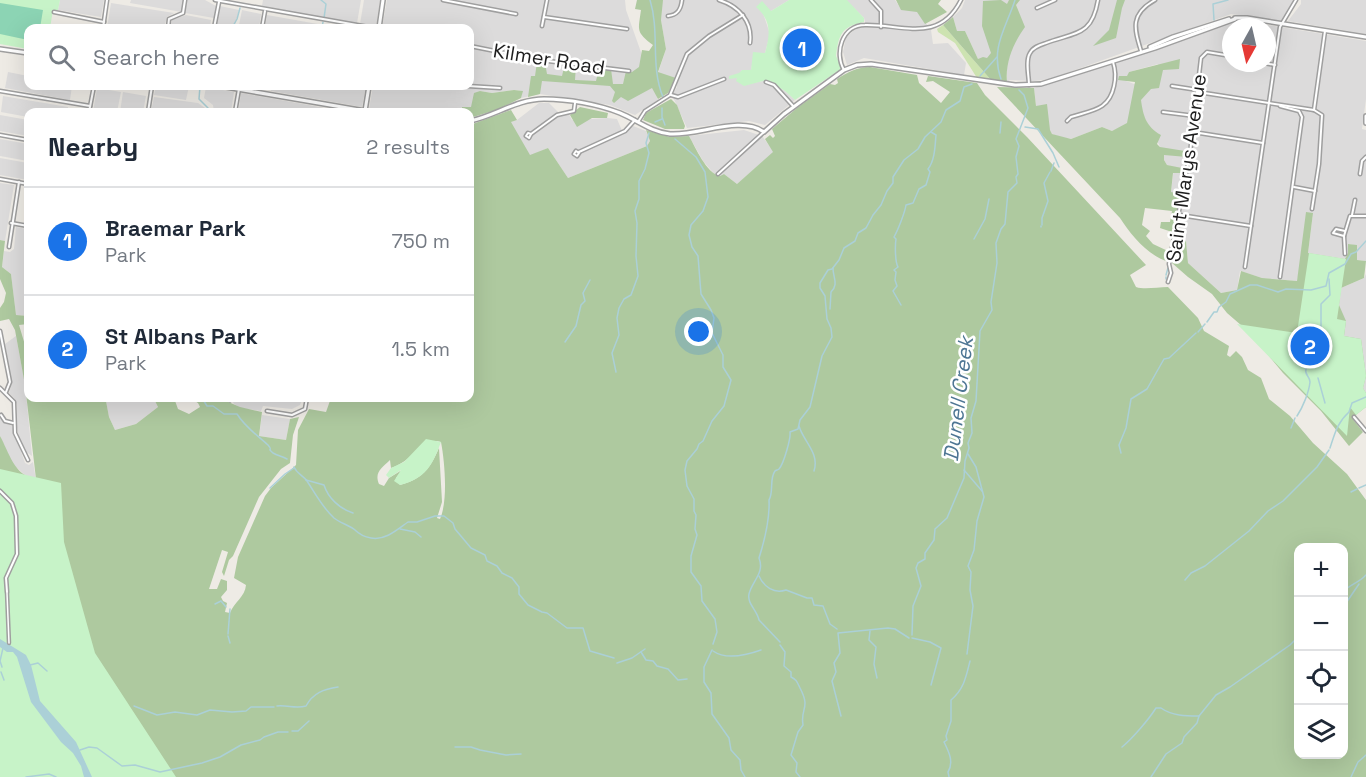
<!DOCTYPE html>
<html lang="en">
<head>
<meta charset="utf-8">
<style>
	:root { --surface:#fff; --page:#f2f2f3; --text:#1f2937; --muted:#747a83; --line:#e0e1e3; --accent:#1a73e8 }
	body { margin:0; font-family:"Space Grotesk",sans-serif; background:var(--page); color:var(--text) }
	.controls { position:absolute; right:18px; bottom:18px; display:grid; overflow:hidden; border-radius:12px; box-shadow:0 6px 24px #0002 }
	.controls button { width:54px; height:54px; display:grid; place-items:center; padding:0; border:0; border-bottom:2px solid var(--line); background:var(--surface); color:var(--text); font:30px sans-serif }
	.compass { position:absolute; left:1222px; top:18px; width:54px; height:54px; border-radius:50%; background:var(--surface); box-shadow:0 6px 24px #0002; rotate:188deg }
	.you { position:absolute; left:699px; top:332px; width:21px; height:21px; margin:-15px; border:4px solid #fff; border-radius:50%; background:#1a73e8; box-shadow:0 0 0 9px #1a73e833 }
	.badge { display:grid; place-items:center; width:39px; height:39px; border-radius:50%; background:var(--accent); color:#fff; font-size:20px; font-weight:700 }
	.pin { position:absolute; translate:-50% -50%; border:3px solid #fff; box-shadow:0 2px 6px #0006 }
	.list { margin:0; padding:0; list-style:none }
	h2 { display:flex; justify-content:space-between; align-items:center; height:78px; margin:0; padding:0 24px; font-size:26px }
	h2 small { font-size:20px; font-weight:400; color:var(--muted) }
	.list li { display:grid; grid-template-columns:39px 1fr auto; gap:18px; align-items:center; box-sizing:border-box; height:108px; padding:0 24px; border-top:2px solid var(--line) }
	.list b { display:block; font-size:22px; white-space:nowrap }
	.list p { margin:0; font-size:20px; white-space:nowrap; color:var(--muted) }
	.list em { font-size:20px; font-style:normal; color:var(--muted) }
	.icon { flex:none; width:33px; height:33px; fill:none; stroke:currentColor; stroke-width:2; stroke-linecap:round; stroke-linejoin:round }
	.map { position:relative; flex:none; width:1366px; height:777px; overflow:hidden }
	.search { position:absolute; background:var(--surface); box-shadow:0 6px 24px #0002; left:24px; top:24px; width:450px; height:66px; display:flex; align-items:center; gap:15px; box-sizing:border-box; padding:0 21px; border-radius:12px; color:var(--muted); font-size:22px }
	.panel { position:absolute; background:var(--surface); box-shadow:0 6px 24px #0002; left:24px; top:108px; width:450px; height:294px; border-radius:12px }
	.map>svg:first-child { display:block }
	.residential { fill:#dcdbdb; fill-rule:evenodd }
	.grass { fill:#cde3b1 }
	.forest { fill:#aec99f; fill-rule:evenodd }
	.park { fill:#c7f3c8 }
	.pitch { fill:#8cd4b4 }
	.water { fill:#abd0d7 }
	.lines { fill:none; stroke-linecap:round; stroke-linejoin:round }
	.stream { stroke:#abd0d7; stroke-width:1.5 }
	.pedestrian-casing { stroke:#9f9f9f; stroke-width:4.5 }
	.minor-casing { stroke:#9f9f9f; stroke-width:5 }
	.tertiary-casing { stroke:#9f9f9f; stroke-width:6 }
	.pedestrian { stroke:#fff; stroke-width:1.5 }
	.minor { stroke:#fff; stroke-width:2 }
	.tertiary { stroke:#fff; stroke-width:3 }
	.labels { text-anchor:middle; dominant-baseline:central; stroke-width:5; stroke-linejoin:round; paint-order:stroke }
	.street-label { font-size:20px; fill:#1e1e1e; stroke:#fff }
	.water-label { font-size:21px; font-style:italic; fill:#4e7694; stroke:#fff }
</style>
</head>
<body>
<div class="map">
<svg width="1366" height="777" viewBox="0 0 1366 777">
	<rect width="100%" height="100%" fill="#eeebe5"/>
	<g class="residential">
		<path d="M 60,0 L 104,0 L 101,17 L 58,10 Z"/>
		<path d="M 131,0 L 184,0 L 182,12 L 130,3 Z"/>
		<path d="M 187,0 L 205,0 L 216,6 L 214,18 L 185,13 Z"/>
		<path d="M 263,0 L 361,0 L 357,23 L 262,6 Z"/>
		<path d="M 364,0 L 380,0 L 376,27 L 360,24 Z"/>
		<path d="M 387,0 L 625,0 L 626,10 L 658,100 L 635,115 L 610,105 L 540,94 L 521,98 L 522,91 L 514,90 L 492,93 L 480,91 L 471,108 L 463,107 L 462,112 L 389,112 L 369,109 L 373,86 L 470,86 L 470,28 L 382,28 Z"/>
		<path d="M 662,0 L 789,0 L 771,11 L 763,13 L 770,34 L 765,53 L 753,60 L 751,70 L 742,70 L 738,78 L 744,85 L 767,80 L 785,91 L 795,100 L 765,125 L 749,121 L 687,128 L 672,95 L 677,87 L 676,78 L 658,73 L 666,49 L 661,20 Z"/>
		<path d="M 846,0 L 895,0 L 901,9 L 917,11 L 931,30 L 933,44 L 948,43 L 966,63 L 964,75 L 864,58 L 847,65 L 843,52 L 846,37 L 857,28 L 866,25 L 864,18 Z"/>
		<path d="M 965,0 L 1295,0 L 1295,2 L 1281,21 L 1231,14 L 1050,79 L 1034,81 L 1010,80 L 1007,82 L 1007,71 L 987,59 L 978,59 L 965,31 L 957,31 L 953,17 L 962,8 Z"/>
		<path d="M 1301,0 L 1366,0 L 1366,34 L 1288,21 L 1301,4 Z"/>
		<path d="M 111,3 L 174,13 L 167,17 L 164,28 L 107,28 Z"/>
		<path d="M 220,6 L 239,10 L 235,24 L 239,25 L 242,10 L 261,14 L 259,28 L 216,28 Z"/>
		<path d="M 186,15 L 211,20 L 210,28 L 170,28 L 172,20 Z"/>
		<path d="M 267,15 L 312,23 L 341,28 L 265,28 Z"/>
		<path d="M 1237,20 L 1366,41 L 1366,99 L 1362,129 L 1366,130 L 1366,261 L 1357,260 L 1357,246 L 1349,244 L 1346,259 L 1308,253 L 1313,213 L 1297,281 L 1262,278 L 1240,271 L 1237,290 L 1221,293 L 1188,263 L 1186,241 L 1174,233 L 1180,194 L 1171,192 L 1174,167 L 1167,165 L 1164,160 L 1164,154 L 1144,117 L 1112,131 L 1102,127 L 1071,139 L 1059,137 L 1052,134 L 1036,106 L 1034,88 ZM 1231,27 L 1267,27 L 1267,63 L 1231,63 ZM 1158,64 L 1148,89 L 1126,81 L 1129,72 Z"/>
		<path d="M 8,72 L 28,76 L 28,86 L 72,86 L 70,100 L 5,88 Z"/>
		<path d="M 156,86 L 189,86 L 186,100 L 154,95 Z"/>
		<path d="M 272,86 L 348,86 L 345,88 L 349,89 L 351,86 L 366,86 L 362,107 L 271,91 Z"/>
		<path d="M 206,87 L 234,92 L 231,112 L 214,112 L 213,105 L 204,98 Z"/>
		<path d="M 97,88 L 121,92 L 117,112 L 93,112 Z"/>
		<path d="M 123,92 L 146,96 L 143,112 L 120,112 Z"/>
		<path d="M 241,93 L 252,95 L 347,112 L 267,112 L 239,108 Z"/>
		<path d="M 3,96 L 68,107 L 68,112 L 28,112 L 28,117 L 1,112 Z"/>
		<path d="M 154,97 L 198,103 L 205,108 L 205,112 L 151,112 Z"/>
		<path d="M 539,103 L 549,103 L 559,113 L 567,111 L 572,120 L 607,118 L 617,119 L 623,133 L 633,126 L 646,131 L 650,141 L 647,146 L 568,178 L 548,148 L 530,156 L 510,122 L 517,120 Z"/>
		<path d="M 0,115 L 28,120 L 28,136 L 0,131 Z"/>
		<path d="M 744,130 L 762,136 L 774,152 L 737,184 L 724,174 L 720,176 L 715,175 L 703,161 L 689,136 Z"/>
		<path d="M 0,139 L 28,144 L 28,161 L 0,156 Z"/>
		<path d="M 0,158 L 28,163 L 28,180 L 0,175 Z"/>
		<path d="M 0,183 L 14,185 L 5,241 L 0,240 Z"/>
		<path d="M 16,227 L 28,229 L 28,316 L 16,315 L 11,274 L 2,267 L 4,251 L 10,252 L 14,249 Z"/>
		<path d="M 1366,274 L 1366,393 L 1363,388 L 1366,375 L 1360,343 L 1344,336 L 1339,305 L 1341,288 L 1364,278 Z"/>
		<path d="M 16,336 L 25,384 L 32,456 L 25,451 L 19,438 L 16,422 L 17,405 L 14,398 L 9,393 L 12,383 L 5,344 Z"/>
		<path d="M 97,398 L 164,398 L 155,401 L 158,407 L 136,424 L 115,430 L 109,417 L 106,401 L 97,401 Z"/>
		<path d="M 236,398 L 303,398 L 300,405 L 292,409 L 263,406 L 261,411 L 240,408 L 233,403 Z"/>
		<path d="M 262,415 L 290,419 L 286,440 L 259,436 Z"/>
		<path d="M 0,416 L 5,423 L 12,426 L 25,463 L 29,465 L 33,462 L 36,480 L 28,478 L 12,463 L 0,436 Z"/>
	</g>
	<path class="grass" d="M 943,25 L 991,80 L 977,78 L 955,43 L 938,32 L 937,29 Z"/>
	<g class="forest">
		<path d="M 637,0 L 663,0 L 661,20 L 666,49 L 658,72 L 676,78 L 668,93 L 658,99 L 652,88 L 628,101 L 621,97 L 614,103 L 612,101 L 615,92 L 610,86 L 542,81 L 540,94 L 528,97 L 531,76 L 535,76 L 537,62 L 545,63 L 547,74 L 562,76 L 565,63 L 576,65 L 575,80 L 596,81 L 599,68 L 611,69 L 613,84 L 623,84 L 626,71 L 632,72 L 639,67 L 642,50 L 649,51 L 653,45 C 636,32 638,31 641,10 L 635,9 Z"/>
		<path d="M 896,0 L 941,0 L 938,4 L 947,12 L 925,24 L 917,12 L 901,10 Z"/>
		<path d="M 1001,0 L 1007,4 L 1009,0 L 1020,0 L 1016,5 L 1025,27 C 1014,42 1005,62 1007,82 L 991,80 L 943,25 L 953,17 L 957,31 L 965,31 L 978,59 L 983,57 L 987,58 L 991,53 L 982,26 L 983,1 Z"/>
		<path d="M 1117,0 L 1125,0 L 1122,8 L 1116,38 L 1093,46 L 1109,30 Z"/>
		<path d="M 1180,59 L 1179,69 L 1163,70 L 1159,88 L 1151,89 L 1141,100 C 1143,115 1146,127 1161,135 L 1157,144 L 1160,147 L 1185,151 L 1187,157 L 1164,155 L 1164,160 L 1167,165 L 1182,168 L 1181,173 L 1173,173 L 1171,192 L 1180,194 L 1175,233 L 1160,228 L 1161,222 L 1170,222 L 1172,211 L 1145,208 L 1142,225 L 1150,231 L 1146,236 L 1153,244 L 1170,252 L 1169,262 C 1148,256 1131,235 1120,218 L 997,87 L 1034,88 L 1036,106 L 1047,104 L 1050,130 L 1052,134 L 1071,139 L 1102,127 L 1112,131 L 1127,123 L 1135,82 L 1118,80 L 1119,76 L 1127,76 L 1129,72 Z"/>
		<path d="M 870,67 L 917,75 L 919,83 L 941,103 L 950,92 L 933,81 L 926,82 L 928,76 L 977,83 L 985,95 L 1027,137 L 1146,265 L 1130,275 L 1136,287 C 1145,290 1157,287 1168,287 L 1198,318 L 1204,331 L 1229,346 L 1227,355 L 1230,357 L 1236,351 L 1242,357 L 1248,370 L 1261,378 L 1269,399 L 1290,416 L 1313,443 L 1347,474 L 1366,500 L 1366,777 L 92,777 L 0,587 L 0,436 C 9,452 14,476 36,479 L 25,385 L 15,330 L 9,319 L 0,321 L 0,308 L 4,302 L 6,293 L 0,279 L 0,240 L 5,241 L 2,267 L 11,274 L 16,315 L 28,316 L 28,324 L 19,325 L 28,355 L 28,398 L 61,398 L 67,399 L 68,398 L 97,398 L 98,401 L 106,401 L 109,417 L 115,430 L 136,424 L 158,407 L 155,401 L 164,398 L 174,398 L 178,409 L 189,414 L 200,407 L 198,403 L 190,398 L 219,398 L 240,407 L 262,412 L 259,436 L 286,440 L 290,419 L 299,417 L 293,435 L 290,463 L 281,469 L 259,497 L 233,556 L 229,560 L 224,576 L 222,572 L 228,552 L 222,550 L 209,589 L 217,589 L 221,579 L 227,581 L 227,590 L 221,597 L 223,601 L 227,603 L 225,612 L 230,613 C 234,602 245,597 246,585 L 234,578 L 238,557 L 265,496 L 271,488 L 296,465 L 298,430 L 309,409 L 326,412 L 331,398 L 470,398 L 470,125 L 511,110 L 517,120 L 511,122 L 530,155 L 548,148 L 568,178 L 647,146 L 650,141 L 646,130 L 670,137 L 689,136 C 696,148 706,173 720,176 L 724,174 L 737,184 L 773,152 L 765,139 L 770,135 L 773,138 L 775,136 L 772,129 L 797,108 L 830,84 L 835,85 L 838,83 L 837,79 C 848,72 857,67 870,67 ZM 437,441 L 441,442 C 445,463 448,501 440,519 L 437,518 L 442,502 L 439,448 C 430,469 422,479 400,485 L 396,478 L 402,470 L 389,478 L 384,486 L 379,484 C 374,472 382,468 390,460 L 391,468 C 404,464 415,453 423,443 ZM 1298,548 L 1344,548 L 1344,754 L 1298,754 Z"/>
		<path d="M 514,90 L 523,91 L 521,98 L 499,109 L 470,118 L 470,112 L 462,112 L 462,107 L 471,107 L 474,93 L 480,91 L 492,93 Z"/>
		<path d="M 671,99 L 677,105 L 685,126 L 684,129 L 665,129 L 643,120 L 646,113 Z"/>
		<path d="M 580,107 L 608,113 L 607,118 L 592,118 L 577,127 L 570,115 Z"/>
		<path d="M 1306,212 L 1313,213 L 1308,253 L 1345,259 L 1348,253 L 1348,244 L 1357,245 L 1357,260 L 1366,261 L 1364,278 L 1341,288 L 1339,305 L 1346,321 L 1344,336 L 1361,339 L 1366,376 L 1363,388 L 1366,393 L 1366,407 L 1352,418 L 1363,432 L 1349,446 L 1321,411 L 1283,373 L 1249,332 L 1227,313 L 1212,294 L 1188,277 L 1172,263 L 1180,236 L 1186,241 L 1188,263 L 1221,293 L 1237,290 L 1241,271 L 1262,278 L 1297,281 Z"/>
	</g>
	<g class="park">
		<path d="M 0,0 L 60,0 L 58,10 L 53,10 L 50,28 L 28,28 L 28,49 L 0,44 Z"/>
		<path d="M 789,0 L 847,0 L 864,18 L 864,22 C 841,27 839,34 836,56 L 841,66 L 841,69 L 795,100 L 785,91 L 767,80 L 744,86 L 736,81 L 737,78 L 729,79 L 729,76 L 739,73 L 742,70 L 751,70 L 753,52 L 765,53 C 770,35 772,21 756,7 L 762,1 L 771,11 Z"/>
		<path d="M 1309,253 L 1346,259 L 1337,319 L 1346,321 L 1344,336 L 1361,339 L 1366,376 L 1363,388 L 1366,393 L 1366,407 L 1356,415 L 1350,407 L 1347,436 L 1237,324 L 1297,333 Z"/>
		<path d="M 426,439 L 441,442 C 432,466 426,478 400,485 L 394,481 L 401,470 L 389,478 L 386,475 L 391,468 L 404,462 Z"/>
		<path d="M 0,469 L 61,483 L 64,542 L 95,653 L 176,777 L 0,777 Z"/>
	</g>
	<path class="pitch" d="M 0,3 L 43,10 L 40,28 L 28,28 L 28,40 L 0,34 Z"/>
	<path class="water" d="M 0,639 L 26,655 L 31,665 L 40,701 L 76,742 L 92,777 L 84,777 L 81,766 L 73,753 L 61,742 L 31,702 L 17,657 L 13,652 L 7,652 L 0,647 Z"/>
	<g class="lines">
		<g class="stream">
			<path d="M 321,0 L 326,4 L 324,18"/>
			<path d="M 650,0 C 660,32 650,66 663,97"/>
			<path d="M 1214,20 L 1213,4 L 1228,0"/>
			<path d="M 232,28 L 237,19 L 240,8"/>
			<path d="M 322,28 L 323,22"/>
			<path d="M 980,76 L 997,57"/>
			<path d="M 1001,79 C 990,48 1006,28 1015,0"/>
			<path d="M 200,86 L 199,99 L 208,108 L 210,112"/>
			<path d="M 250,87 L 250,86"/>
			<path d="M 662,108 L 662,117 L 665,125"/>
			<path d="M 655,122 L 662,119"/>
			<path d="M 1025,127 L 1038,129 L 1053,153 L 1059,167"/>
			<path d="M 1000,133 L 1001,122"/>
			<path d="M 675,139 L 696,157 L 705,172 L 708,197 L 703,211 L 691,225 L 689,235 L 692,247 L 698,256 L 701,294 L 711,310 L 714,318 L 712,333 L 723,355 L 723,367 L 731,380 L 724,406 L 712,421 L 703,441 L 699,444 L 697,449 L 687,461 L 685,470 L 687,486 L 694,499 L 694,511 L 696,515 L 695,529 L 697,535 L 691,556 L 691,572 L 701,586 L 702,601 L 715,619 L 717,632 L 713,644"/>
			<path d="M 1051,171 L 1054,163"/>
			<path d="M 1042,225 L 1042,218 L 1048,201 L 1044,183 L 1050,172"/>
			<path d="M 1041,227 L 1041,226"/>
			<path d="M 974,239 L 985,219 L 989,199"/>
			<path d="M 1166,275 L 1168,268"/>
			<path d="M 1166,277 L 1166,279"/>
			<path d="M 901,305 L 893,291 L 897,286 L 895,280 L 896,272 L 894,270 L 898,267 C 895,262 895,245 896,239 L 894,237 C 898,230 905,212 906,205 L 913,203 L 919,189 L 926,185 L 930,172 L 928,169 C 935,160 935,146 936,135 L 931,132"/>
			<path d="M 830,309 L 831,292 C 839,284 833,278 833,268"/>
			<path d="M 1207,322 L 1214,312 L 1217,312 L 1219,307 L 1226,302 L 1230,294 L 1250,285 L 1257,285 L 1278,292 L 1286,289 L 1311,290 L 1326,286 L 1329,273 L 1345,264 L 1351,254 L 1356,252 L 1366,241"/>
			<path d="M 1198,332 L 1205,324"/>
			<path d="M 565,342 L 576,326 L 581,305 L 585,301 L 583,293 L 590,280"/>
			<path d="M 1296,343 L 1301,341"/>
			<path d="M 616,372 L 612,353 L 619,335 L 617,318 L 619,308 L 624,299 L 631,295 L 638,276 L 636,256 L 637,223 L 635,211 L 639,199 L 639,181 L 645,169 L 649,153 L 646,143 L 649,133"/>
			<path d="M 1318,378 L 1325,403"/>
			<path d="M 202,398 L 207,406 L 213,406 L 224,414 L 237,414 C 245,427 257,435 268,445 C 274,452 266,447 273,453 C 278,456 282,456 287,459"/>
			<path d="M 1297,416 C 1303,407 1309,392 1310,382 C 1310,376 1304,375 1306,369 C 1307,363 1308,366 1311,361 C 1315,352 1314,348 1321,340 L 1321,304 L 1330,295 L 1329,279"/>
			<path d="M 799,426 C 803,441 820,453 814,471"/>
			<path d="M 1291,428 L 1295,418"/>
			<path d="M 1330,448 C 1335,433 1337,423 1349,412 L 1352,403 L 1366,397"/>
			<path d="M 1121,453 L 1119,445 L 1126,428 L 1131,399 L 1147,389 L 1164,359 L 1169,358 L 1196,333"/>
			<path d="M 294,467 C 297,474 303,475 307,481 C 315,493 322,507 334,518 C 340,523 349,525 355,530 C 359,534 365,537 371,538 C 385,541 398,529 408,522 L 417,522 L 435,516 L 444,516 L 453,523 L 455,529 L 471,548 L 485,555 L 487,561 L 497,566 L 502,573 L 512,578 L 519,587 L 519,594 L 528,605 L 542,612 L 547,613 L 567,628 L 583,628 L 590,651 L 614,658"/>
			<path d="M 964,470 L 982,491"/>
			<path d="M 306,480 L 324,485 C 328,498 340,509 353,513"/>
			<path d="M 270,488 L 285,474 L 294,468"/>
			<path d="M 1359,488 L 1366,485"/>
			<path d="M 1351,492 L 1357,489"/>
			<path d="M 400,529 L 415,532 L 421,537"/>
			<path d="M 759,576 C 764,587 774,594 786,590 L 807,598 L 812,598 L 814,605 L 823,606 L 830,624 L 837,629"/>
			<path d="M 1185,580 L 1191,573 L 1205,566 L 1249,531 L 1268,511 L 1283,501 L 1317,467 L 1329,450"/>
			<path d="M 1344,591 C 1350,584 1359,583 1366,575"/>
			<path d="M 1346,603 L 1359,584"/>
			<path d="M 215,604 L 221,601 L 226,607"/>
			<path d="M 870,631 L 869,640 L 876,647 L 874,664 L 877,678"/>
			<path d="M 228,634 L 230,609"/>
			<path d="M 912,635 L 913,606 L 921,586 L 916,568 L 918,563 L 925,559 L 925,553 L 934,540 L 935,529 L 947,518 L 964,478 L 965,461 L 969,448 L 968,443 L 972,433 L 971,418 L 976,401 L 980,331 L 992,310 L 991,302 L 997,263 L 996,243 L 1001,229 L 1005,224 L 1008,192 L 1017,183 L 1016,177 L 1018,174 L 1016,157 L 1019,146 L 1016,139 L 1028,108 L 1024,95 L 1019,90"/>
			<path d="M 228,636 L 230,643"/>
			<path d="M 912,638 L 930,642 L 941,648 L 931,685"/>
			<path d="M 780,642 L 759,620 C 757,610 747,604 749,594 C 752,581 765,573 759,558 C 765,539 770,520 769,500 C 774,492 769,479 775,471 C 776,470 778,470 779,469 C 784,463 791,438 790,432 L 798,429 L 800,420 L 810,407 L 822,356 L 832,337 L 831,328 L 827,319 L 825,296 L 820,288 L 820,283 L 828,270 L 832,269 L 839,260 L 844,248 L 855,241 L 858,233 L 866,228 L 873,215 L 881,205 L 887,191 L 893,183 L 893,177 L 904,160 L 918,149 L 925,137 L 941,122 L 946,110 L 960,101 L 964,87 L 972,84"/>
			<path d="M 780,645 L 785,652 L 784,666 L 791,672 L 791,677 C 797,680 797,682 800,688 C 811,709 800,708 803,725 L 798,732 L 791,755 L 797,763 L 796,772 L 800,777"/>
			<path d="M 712,650 L 704,667 L 704,682 L 711,693 L 712,714 L 729,738 L 731,750 L 740,760 L 741,770 L 745,777"/>
			<path d="M 713,651 C 726,660 747,655 761,650"/>
			<path d="M 641,652 L 646,660 L 653,661 L 657,666 L 668,669 L 678,680 L 687,679"/>
			<path d="M 967,654 L 973,606 L 970,590 L 971,572 L 968,566 L 974,550 L 977,521 L 984,497 L 976,467 L 968,454"/>
			<path d="M 617,663 L 632,658 L 645,649"/>
			<path d="M 30,665 L 38,663 L 47,671"/>
			<path d="M 2,667 L 0,661 L 3,648"/>
			<path d="M 1,672 L 4,680"/>
			<path d="M 134,706 L 157,715 L 175,712 L 197,715 L 210,710 L 232,712 L 246,711 L 251,707 L 274,707"/>
			<path d="M 277,706 C 288,705 296,709 306,706 C 313,693 324,689 338,687"/>
			<path d="M 841,716 L 832,681 L 836,672 L 834,663 L 840,653 L 838,633 L 888,628 L 895,629 L 909,638"/>
			<path d="M 292,731 L 298,731 L 309,721"/>
			<path d="M 455,747 L 471,747 L 480,750 L 506,755 L 521,754"/>
			<path d="M 1122,747 C 1133,738 1149,719 1156,708 L 1161,708 C 1172,716 1186,716 1199,716"/>
			<path d="M 80,750 L 89,747 L 97,748 L 122,766 L 135,765 L 160,772 L 202,763 L 220,757 L 241,745 L 260,740 L 264,737 L 278,732 L 288,732"/>
			<path d="M 26,777 L 49,774 L 56,777"/>
			<path d="M 949,777 L 948,772 C 954,762 949,752 944,742 L 947,740 L 946,736 L 951,721 L 951,700 C 964,689 966,677 970,661"/>
			<path d="M 1151,777 L 1166,754 L 1182,743 L 1184,737 L 1197,723 L 1199,716 L 1216,695 L 1230,687 L 1290,645 L 1296,639 L 1298,634"/>
			<path d="M 1351,777 L 1358,762 L 1366,755"/>
		</g>
		<g class="pedestrian-casing">
			<path id="pedestrian" d="M 7,593 L 9,643"/>
		</g>
		<g class="minor-casing">
			<g id="minor">
				<path d="M 215,0 L 374,28"/>
				<path d="M 443,0 L 516,14"/>
				<path d="M 719,0 C 739,6 753,22 750,43"/>
				<path d="M 871,0 L 881,11 L 881,27"/>
				<path d="M 1037,8 L 1055,0"/>
				<path d="M 54,12 L 104,22"/>
				<path d="M 668,16 C 678,15 681,9 682,0"/>
				<path d="M 544,17 L 627,29"/>
				<path d="M 542,26 L 547,0"/>
				<path d="M 103,28 L 107,0"/>
				<path d="M 168,28 L 169,19 L 183,13 L 185,0"/>
				<path d="M 214,28 L 219,2"/>
				<path d="M 262,28 L 265,11"/>
				<path d="M 470,46 L 540,60 L 629,71"/>
				<path d="M 1141,51 C 1134,28 1130,14 1155,0"/>
				<path d="M 1264,63 L 1275,65"/>
				<path d="M 844,70 C 834,53 842,25 865,25 C 902,24 939,44 961,0"/>
				<path d="M 766,82 L 774,85 L 794,107"/>
				<path d="M 1029,85 C 1029,76 1025,61 1030,53 C 1033,47 1040,45 1046,43 C 1076,32 1092,36 1098,0"/>
				<path d="M 468,86 L 500,88"/>
				<path d="M 1172,86 L 1198,90"/>
				<path d="M 0,91 L 90,106"/>
				<path d="M 1198,92 L 1314,110 L 1322,115 L 1319,164 L 1312,209"/>
				<path d="M 671,95 L 678,97 L 724,79"/>
				<path d="M 1280,106 L 1299,111 L 1302,117 L 1280,277"/>
				<path d="M 1314,110 L 1325,31"/>
				<path d="M 89,112 L 94,86"/>
				<path d="M 148,112 L 152,86"/>
				<path d="M 235,112 L 239,89"/>
				<path d="M 1163,112 L 1195,116"/>
				<path d="M 1067,121 L 1071,117 C 1093,110 1109,110 1114,86 C 1116,77 1116,71 1113,62"/>
				<path d="M 638,122 L 645,111 L 670,95 L 687,54 L 709,36 L 743,15"/>
				<path d="M 1193,132 L 1263,143"/>
				<path d="M 528,133 L 531,134 L 529,138 L 526,136 Z"/>
				<path d="M 531,134 L 557,115 L 574,111 L 575,103"/>
				<path d="M 0,135 L 28,140"/>
				<path d="M 576,151 L 579,153 L 577,156 L 574,154 Z"/>
				<path d="M 579,152 L 625,131 L 635,120"/>
				<path d="M 718,174 L 764,132"/>
				<path d="M 1360,174 L 1362,161 L 1366,157"/>
				<path d="M 0,179 L 28,184"/>
				<path d="M 1294,187 L 1315,191"/>
				<path d="M 1180,215 L 1251,226"/>
				<path d="M 1352,215 L 1355,200"/>
				<path d="M 11,223 L 28,226"/>
				<path d="M 1344,236 L 1333,233 L 1336,229 L 1345,231"/>
				<path d="M 9,247 L 19,182"/>
				<path d="M 1345,254 L 1344,236 L 1350,216 L 1366,216"/>
				<path d="M 1245,267 L 1280,27 L 1296,0"/>
				<path d="M 1168,282 L 1171,273 L 1169,264 L 1190,153 L 1201,58 L 1207,52 L 1231,56"/>
				<path d="M 0,331 L 10,382 L 6,392"/>
				<path d="M 0,388 L 14,402 L 15,433 L 28,460"/>
				<path d="M 230,400 L 232,398"/>
				<path d="M 267,411 L 292,415 L 305,409 L 307,398"/>
				<path d="M 1,415 L 5,421 L 13,423"/>
				<path d="M 1354,417 L 1366,431"/>
				<path d="M 0,491 L 12,503 L 16,516 L 17,554 L 6,578 L 7,592"/>
			</g>
		</g>
		<g class="tertiary-casing">
			<g id="tertiary">
				<path d="M 1235,18 L 1247,18 L 1366,37"/>
				<path d="M 379,28 L 383,0"/>
				<path d="M 1150,47 L 1173,37 L 1229,19"/>
				<path d="M 0,49 L 28,53"/>
				<path d="M 220,86 L 371,112"/>
				<path d="M 365,111 L 369,86"/>
				<path d="M 1366,116 L 1366,123"/>
				<path d="M 470,121 C 495,116 517,99 544,99 C 568,99 597,104 620,113 C 637,120 651,132 670,134 C 699,136 740,115 764,132 L 784,114 L 844,70 L 857,65 L 871,64 L 1015,85 L 1041,84 L 1155,48 L 1235,19"/>
			</g>
		</g>
		<use href="#pedestrian" class="pedestrian"/>
		<use href="#minor" class="minor"/>
		<use href="#tertiary" class="tertiary"/>
	</g>
	<g class="labels">
		<g class="street-label">
			<text transform="translate(549 59) rotate(9)">Kilmer Road</text>
			<text transform="translate(1186 168) rotate(-82)">Saint Marys Avenue</text>
		</g>
		<g class="water-label">
			<text transform="translate(958 399) rotate(-83)">Dunell Creek</text>
		</g>
	</g>
</svg>
<div class="controls">
<button>+</button>
<button>−</button>
<button><svg class="icon" aria-label="locate" viewBox="0 0 24 24"><circle cx="12" cy="12" r="6"/><path d="M12 2v4M12 18v4M2 12h4M18 12h4"/></svg></button>
<button><svg class="icon" aria-label="layers" viewBox="0 0 24 24"><path d="M12 4l9 5-9 5-9-5zM3 14l9 5 9-5"/></svg></button>
</div>
<svg class="compass" viewBox="-18 -18 36 36"><path d="M0-13l5 13h-10z" fill="#e53935"/><path d="M0 13l5-13h-10z" fill="#747a83"/></svg>
<div class="you"></div>
<div class="pin badge" style="left:802px;top:48px">1</div>
<div class="pin badge" style="left:1310px;top:346px">2</div>
<div class="search"><svg class="icon" aria-label="search" viewBox="0 0 24 24"><circle cx="10" cy="10" r="6"/><path d="M15 15l6 6"/></svg>Search here</div>
<section class="panel">
<h2>Nearby<small>2 results</small></h2>
<ul class="list">
<li><span class="badge">1</span><div><b>Braemar Park</b><p>Park</p></div><em>750 m</em></li>
<li><span class="badge">2</span><div><b>St Albans Park</b><p>Park</p></div><em>1.5 km</em></li>
</ul>
</section>
</div>
</body>
</html>
